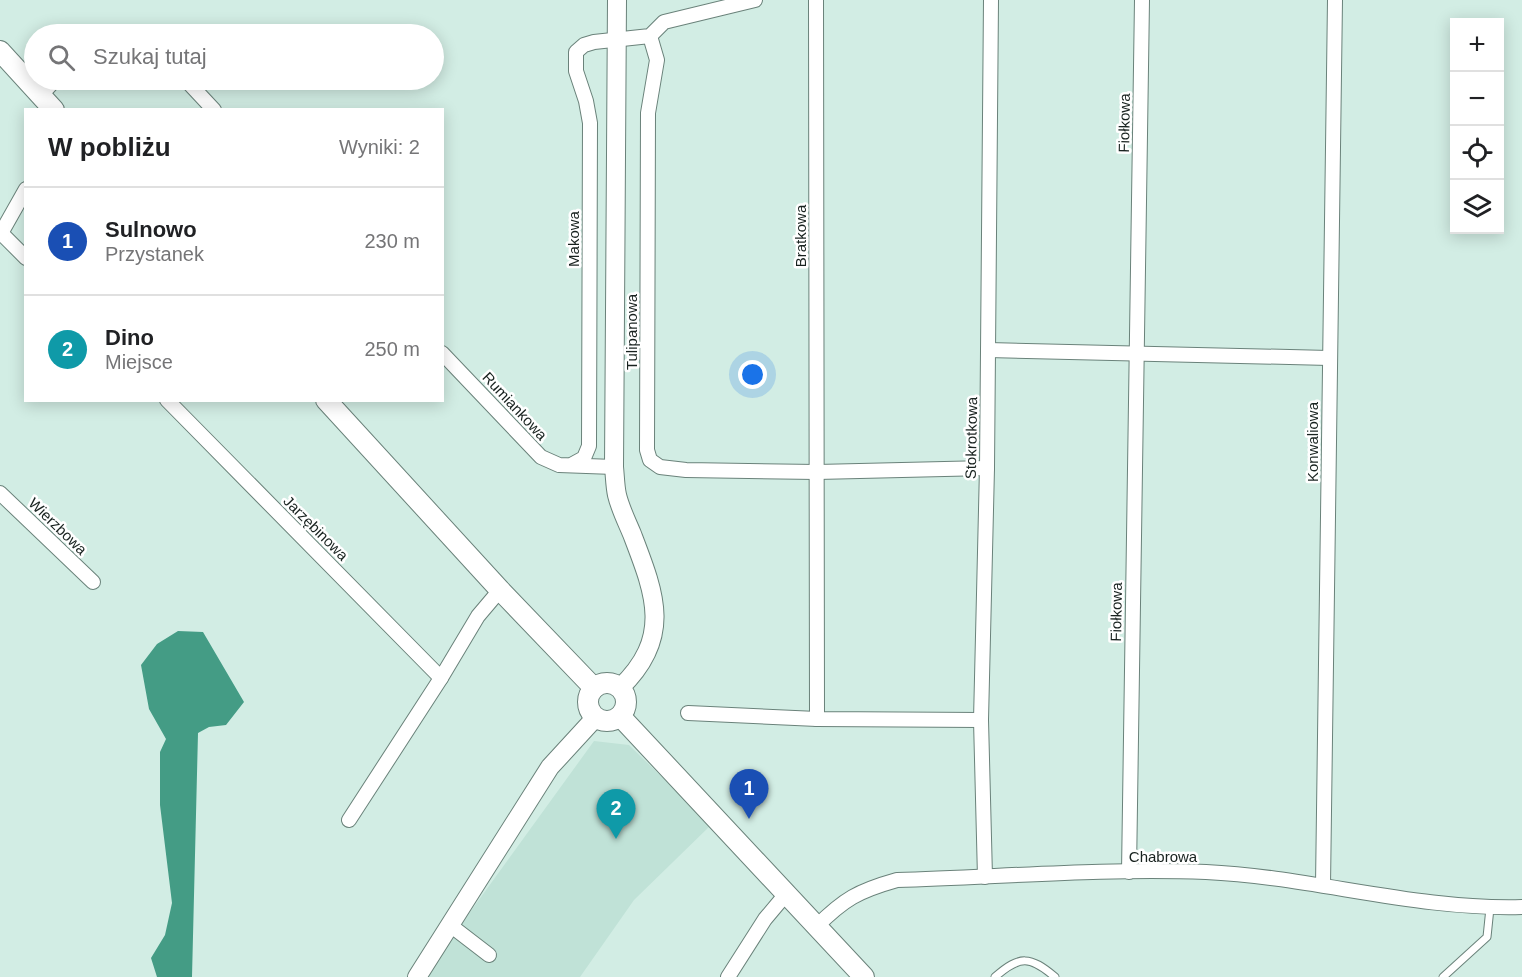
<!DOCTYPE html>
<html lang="pl">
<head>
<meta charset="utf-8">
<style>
	:root { --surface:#fff; --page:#f6f6f6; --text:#202124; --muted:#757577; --line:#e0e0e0; --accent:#d93025 }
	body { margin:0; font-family:Arial,sans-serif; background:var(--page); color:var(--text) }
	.controls { position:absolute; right:18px; top:18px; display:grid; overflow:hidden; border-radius:0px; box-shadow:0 3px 15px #0003 }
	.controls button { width:54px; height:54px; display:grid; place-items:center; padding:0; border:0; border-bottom:2px solid var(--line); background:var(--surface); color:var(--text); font:30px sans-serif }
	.you { position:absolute; left:753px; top:375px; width:21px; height:21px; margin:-15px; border:4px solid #fff; border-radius:50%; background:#1a73e8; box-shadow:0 0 0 9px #1a73e833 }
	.badge { display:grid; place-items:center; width:39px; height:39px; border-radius:50%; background:var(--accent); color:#fff; font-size:20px; font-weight:700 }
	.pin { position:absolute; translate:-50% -50px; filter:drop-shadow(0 2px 3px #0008) }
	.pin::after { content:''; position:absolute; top:32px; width:21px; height:18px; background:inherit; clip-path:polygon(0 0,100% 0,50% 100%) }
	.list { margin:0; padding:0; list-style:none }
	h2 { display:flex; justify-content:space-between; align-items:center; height:78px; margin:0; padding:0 24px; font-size:26px }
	h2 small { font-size:20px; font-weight:400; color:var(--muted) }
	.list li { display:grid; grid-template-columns:39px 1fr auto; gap:18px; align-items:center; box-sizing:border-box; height:108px; padding:0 24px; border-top:2px solid var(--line) }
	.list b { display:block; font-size:22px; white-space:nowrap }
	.list p { margin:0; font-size:20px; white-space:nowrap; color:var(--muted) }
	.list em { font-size:20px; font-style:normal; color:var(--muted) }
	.icon { flex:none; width:33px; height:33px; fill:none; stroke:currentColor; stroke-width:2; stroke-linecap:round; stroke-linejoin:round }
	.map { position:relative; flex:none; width:1522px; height:977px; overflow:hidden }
	.search { position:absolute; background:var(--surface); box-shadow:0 3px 15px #0003; left:24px; top:24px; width:420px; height:66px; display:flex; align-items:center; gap:15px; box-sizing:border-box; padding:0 21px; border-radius:33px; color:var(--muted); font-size:22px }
	.panel { position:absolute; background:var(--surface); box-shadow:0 3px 15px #0003; left:24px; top:108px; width:420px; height:294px; border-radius:0px }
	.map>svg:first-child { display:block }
	.built { fill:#c0e2d7 }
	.water { fill:#449c85 }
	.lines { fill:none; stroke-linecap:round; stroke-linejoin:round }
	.service-casing { stroke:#6a827a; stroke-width:9 }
	.minor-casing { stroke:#6a827a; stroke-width:16 }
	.tertiary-casing { stroke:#6a827a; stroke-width:20 }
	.secondary-casing { stroke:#6a827a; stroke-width:22 }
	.service { stroke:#fff; stroke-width:7 }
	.minor { stroke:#fff; stroke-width:14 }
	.tertiary { stroke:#fff; stroke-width:18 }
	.secondary { stroke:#fff; stroke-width:20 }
	.labels { text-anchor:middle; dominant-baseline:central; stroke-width:5; stroke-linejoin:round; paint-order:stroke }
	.street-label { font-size:15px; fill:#18221f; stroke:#fff }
</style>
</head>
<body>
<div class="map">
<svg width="1522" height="977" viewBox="0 0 1522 977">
	<rect width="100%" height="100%" fill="#d2ede4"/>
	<path class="built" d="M 594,741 L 629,745 L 711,825 L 634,900 L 580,977 L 423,977 Z"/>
	<path class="water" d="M 178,631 L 203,632 L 244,702 L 226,725 L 209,727 L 198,733 L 192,977 L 157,977 L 151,958 L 165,935 L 172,903 L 160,805 L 160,752 L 166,739 L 149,709 L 141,665 L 157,644 Z"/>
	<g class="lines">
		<g class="service-casing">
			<g id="service">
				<path d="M 995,977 C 1020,955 1030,956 1055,977"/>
				<path d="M 1443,977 L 1487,937 L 1490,908"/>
			</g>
		</g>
		<g class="minor-casing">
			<g id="minor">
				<path d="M 816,0 L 817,719"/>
				<path d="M 650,36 L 657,60 L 648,113 L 647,450 L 650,460 L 660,467 L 686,470 L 817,472 L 987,468"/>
				<path d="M 186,80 L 214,110"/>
				<path d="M 41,95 L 55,80"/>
				<path d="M 0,232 L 26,258"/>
				<path d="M 0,235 L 26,189"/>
				<path d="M 988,350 L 1329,358"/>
				<path d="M 442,353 L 541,457 L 559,465 L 614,467"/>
				<path d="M 167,400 L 441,678"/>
				<path d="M 573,464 L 584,458 L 589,446 L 590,123 L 586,101 L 576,71 L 576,52 L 584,45 L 594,42 L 650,36 L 664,22 L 755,0"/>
				<path d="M 0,493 L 93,582"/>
				<path d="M 688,713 L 817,719 L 981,720"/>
				<path d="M 349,820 L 441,678 L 478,616 L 500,590"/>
				<path d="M 1129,872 L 1142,0"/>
				<path d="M 985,877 L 981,720 L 987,468 L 991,0"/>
				<path d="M 1323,885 L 1335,0"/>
				<path d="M 450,925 L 489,955"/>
				<path d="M 816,927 C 844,899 858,891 897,880 C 1000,877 1103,868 1206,872 C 1312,877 1416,910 1522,907"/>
				<path d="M 728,977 L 765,919 L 786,894"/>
			</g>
		</g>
		<g class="tertiary-casing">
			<g id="tertiary">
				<path d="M 617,0 L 614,467 C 615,476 615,486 617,495 C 620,508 627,522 632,534 C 655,594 673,637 620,688"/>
				<path d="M 417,977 L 550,767 L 595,718"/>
			</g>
		</g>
		<g class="secondary-casing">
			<g id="secondary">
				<path d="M 0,51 L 54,110"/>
				<path d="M 326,400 L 500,590 L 594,688"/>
				<circle cx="607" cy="702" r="19"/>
				<path d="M 620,716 L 864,977"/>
			</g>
		</g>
		<use href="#service" class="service"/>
		<use href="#minor" class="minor"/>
		<use href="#tertiary" class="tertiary"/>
		<use href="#secondary" class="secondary"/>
	</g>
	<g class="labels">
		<g class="street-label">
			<text transform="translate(1124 123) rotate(-89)">Fiołkowa</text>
			<text transform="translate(800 236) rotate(-90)">Bratkowa</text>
			<text transform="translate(573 239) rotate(-90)">Makowa</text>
			<text transform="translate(631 332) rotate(-90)">Tulipanowa</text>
			<text transform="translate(515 406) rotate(47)">Rumiankowa</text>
			<text transform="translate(971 438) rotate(-89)">Stokrotkowa</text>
			<text transform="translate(1312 442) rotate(-90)">Konwaliowa</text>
			<text transform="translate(58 526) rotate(44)">Wierzbowa</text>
			<text transform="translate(316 528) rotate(45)">Jarzębinowa</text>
			<text transform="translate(1116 612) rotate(-89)">Fiołkowa</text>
			<text x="1163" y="856">Chabrowa</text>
		</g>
	</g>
</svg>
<div class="controls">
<button>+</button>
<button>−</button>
<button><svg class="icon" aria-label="locate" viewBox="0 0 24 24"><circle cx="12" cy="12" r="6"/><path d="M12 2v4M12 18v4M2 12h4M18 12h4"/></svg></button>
<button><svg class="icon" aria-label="layers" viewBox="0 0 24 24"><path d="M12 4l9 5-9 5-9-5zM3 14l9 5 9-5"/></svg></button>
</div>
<div class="you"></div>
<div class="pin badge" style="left:749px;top:819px;background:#1a4fb4">1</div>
<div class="pin badge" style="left:616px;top:839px;background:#0f9aa8">2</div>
<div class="search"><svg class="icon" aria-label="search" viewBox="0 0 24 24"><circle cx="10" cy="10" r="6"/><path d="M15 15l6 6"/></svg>Szukaj tutaj</div>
<section class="panel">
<h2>W pobliżu<small>Wyniki: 2</small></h2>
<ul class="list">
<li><span class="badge" style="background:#1a4fb4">1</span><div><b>Sulnowo</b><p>Przystanek</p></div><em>230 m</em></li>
<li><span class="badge" style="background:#0f9aa8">2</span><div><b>Dino</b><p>Miejsce</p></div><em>250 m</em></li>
</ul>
</section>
</div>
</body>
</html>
